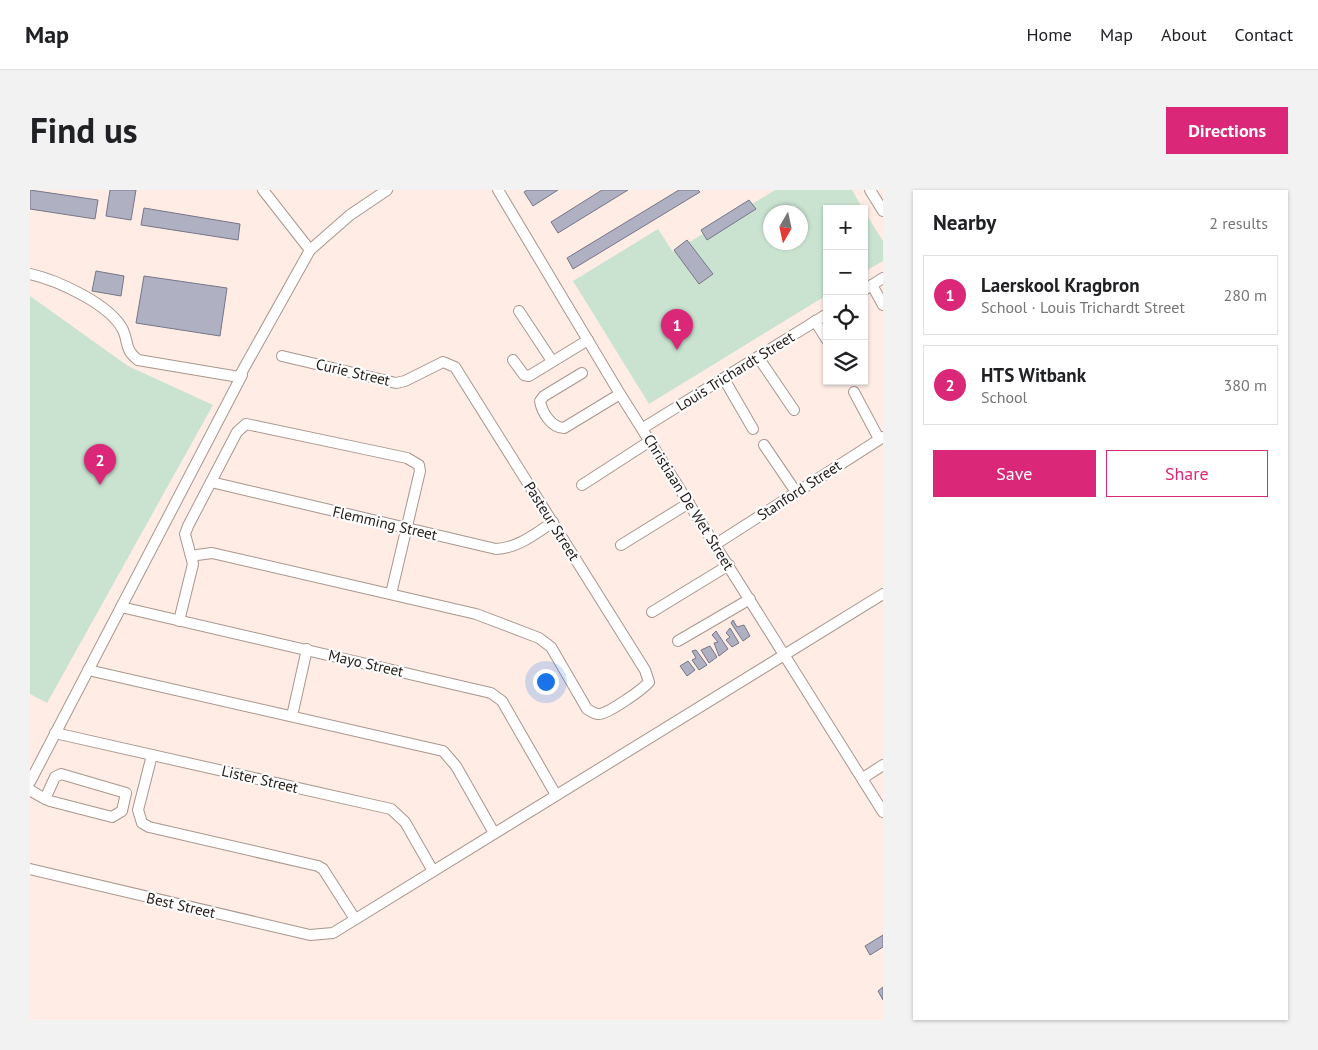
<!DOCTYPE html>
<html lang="en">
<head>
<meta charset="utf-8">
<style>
	:root { --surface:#fff; --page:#f2f2f2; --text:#202124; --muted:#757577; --line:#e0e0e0; --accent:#db2777 }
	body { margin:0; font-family:"PT Sans",sans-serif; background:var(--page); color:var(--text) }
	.controls { position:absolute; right:15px; top:15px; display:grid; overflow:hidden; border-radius:0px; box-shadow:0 1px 4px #0004 }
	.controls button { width:45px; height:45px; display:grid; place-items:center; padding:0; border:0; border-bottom:1px solid var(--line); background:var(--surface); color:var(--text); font:25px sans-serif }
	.compass { position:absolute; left:733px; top:15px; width:45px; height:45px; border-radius:50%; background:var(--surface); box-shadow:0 1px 4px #0004; rotate:189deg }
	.you { position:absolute; left:515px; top:491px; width:18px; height:18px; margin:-12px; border:4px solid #fff; border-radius:50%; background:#1a73e8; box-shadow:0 0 0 8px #1a73e833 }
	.badge { display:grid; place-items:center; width:32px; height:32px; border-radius:50%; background:var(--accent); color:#fff; font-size:16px; font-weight:700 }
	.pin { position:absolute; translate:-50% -41px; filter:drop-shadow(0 1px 2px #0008) }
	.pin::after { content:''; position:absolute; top:26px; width:18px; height:15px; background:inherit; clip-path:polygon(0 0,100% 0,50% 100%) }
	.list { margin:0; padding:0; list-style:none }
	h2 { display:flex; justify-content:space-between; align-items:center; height:65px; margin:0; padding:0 20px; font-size:21px }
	h2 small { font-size:16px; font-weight:400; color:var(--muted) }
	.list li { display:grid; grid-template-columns:32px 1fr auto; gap:15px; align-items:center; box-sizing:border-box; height:80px; margin:0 10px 10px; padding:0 10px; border:1px solid var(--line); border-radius:0px }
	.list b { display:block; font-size:19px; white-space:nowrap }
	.list p { margin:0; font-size:16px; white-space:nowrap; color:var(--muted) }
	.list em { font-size:16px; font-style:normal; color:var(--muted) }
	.actions { display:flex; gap:10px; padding:15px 20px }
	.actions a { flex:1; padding:11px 0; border:1px solid var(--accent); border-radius:0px; text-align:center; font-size:18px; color:var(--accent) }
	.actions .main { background:var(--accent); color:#fff }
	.icon { flex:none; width:28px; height:28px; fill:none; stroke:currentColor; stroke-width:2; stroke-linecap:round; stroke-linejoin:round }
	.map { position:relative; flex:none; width:853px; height:830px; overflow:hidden; border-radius:0px }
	header { display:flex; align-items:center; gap:30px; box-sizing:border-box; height:70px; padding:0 25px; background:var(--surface); border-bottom:1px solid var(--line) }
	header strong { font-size:24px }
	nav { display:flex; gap:28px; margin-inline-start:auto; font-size:18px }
	.intro { display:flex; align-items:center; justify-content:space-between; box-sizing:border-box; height:120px; padding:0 30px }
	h1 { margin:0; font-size:35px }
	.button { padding:12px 22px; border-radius:0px; background:var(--accent); color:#fff; font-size:18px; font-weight:700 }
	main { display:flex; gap:30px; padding:0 30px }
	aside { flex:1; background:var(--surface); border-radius:0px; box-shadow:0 1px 4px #0004 }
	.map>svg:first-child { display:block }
	.green { fill:#cae3d1; fill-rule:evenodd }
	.building { fill:#b0b0c3; stroke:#767687 }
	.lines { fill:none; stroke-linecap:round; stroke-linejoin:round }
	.street-casing { stroke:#a9968d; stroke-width:12 }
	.street { stroke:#fff; stroke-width:10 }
	.labels { text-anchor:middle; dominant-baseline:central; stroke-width:4.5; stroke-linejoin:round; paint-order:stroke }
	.street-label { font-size:15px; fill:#231c18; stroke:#fdfdfd }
</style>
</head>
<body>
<header>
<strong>Map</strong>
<nav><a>Home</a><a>Map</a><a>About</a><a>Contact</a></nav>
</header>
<div class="intro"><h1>Find us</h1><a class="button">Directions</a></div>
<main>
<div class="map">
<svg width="853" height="830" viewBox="0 0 853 830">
	<rect width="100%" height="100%" fill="#feece5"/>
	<g class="green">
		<path d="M 745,0 L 822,0 L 833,19 L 797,19 L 797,105 L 619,214 L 543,91 L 628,39 L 643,62 ZM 741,22 L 771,22 L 771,52 L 741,52 Z"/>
		<path d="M 834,21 L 853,51 L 853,71 L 834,82 Z"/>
		<path d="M 0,106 L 98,176 L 183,215 L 17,513 L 0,504 Z"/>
	</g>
	<g class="building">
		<path d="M 0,0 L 68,10 L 65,29 L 0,19 Z"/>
		<path d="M 80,0 L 106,0 L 101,30 L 76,26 Z"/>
		<path d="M 497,0 L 528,0 L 503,16 L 494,2 Z"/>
		<path d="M 572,0 L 598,0 L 528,43 L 521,32 Z"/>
		<path d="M 649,0 L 668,0 L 670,2 L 543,79 L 537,68 Z"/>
		<path d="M 719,10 L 726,19 L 677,50 L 671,40 Z"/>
		<path d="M 114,18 L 210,34 L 208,50 L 111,35 Z"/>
		<path d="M 657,50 L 683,84 L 669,94 L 644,60 Z"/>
		<path d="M 66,81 L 94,86 L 91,106 L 62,101 Z"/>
		<path d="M 114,86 L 197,98 L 190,146 L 106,133 Z"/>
		<path d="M 703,430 L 707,437 L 714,435 L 720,446 L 713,451 L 701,433 Z"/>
		<path d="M 700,438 L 709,453 L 702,457 L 696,450 L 700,447 L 696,443 Z"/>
		<path d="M 686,441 L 698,459 L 689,466 L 684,453 L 688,452 L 682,445 Z"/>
		<path d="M 680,456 L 687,467 L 679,473 L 671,460 Z"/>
		<path d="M 666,460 L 677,475 L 669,480 L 662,470 L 666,468 L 662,461 Z"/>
		<path d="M 658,471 L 665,480 L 657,486 L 650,476 Z"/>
		<path d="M 853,745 L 853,757 L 840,765 L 835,756 Z"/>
		<path d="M 853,797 L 853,810 L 848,801 Z"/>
	</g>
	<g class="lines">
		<g class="street-casing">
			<g id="street">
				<path d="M 233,0 L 280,60"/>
				<path d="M 468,0 L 590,204 L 853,622"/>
				<path d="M 840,0 L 853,21"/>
				<path d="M 0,84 C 27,90 80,114 93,140 C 99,153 94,159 108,170 L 209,187 L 280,60 L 320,25 L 357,0"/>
				<path d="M 842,95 L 853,115"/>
				<path d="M 834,100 L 853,88"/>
				<path d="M 489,121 L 522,171"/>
				<path d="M 785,131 L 797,150"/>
				<path d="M 728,167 L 764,220"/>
				<path d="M 483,170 L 494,185 L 499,186 L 558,150"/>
				<path d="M 552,183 L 514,206 L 510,211 C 512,223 522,238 534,238 L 590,204"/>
				<path d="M 694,189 L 723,239"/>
				<path d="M 824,202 L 849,249"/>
				<path d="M 613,238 L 797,124"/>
				<path d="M 734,255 L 766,302"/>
				<path d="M 181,292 L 466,359 C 488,358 505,344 523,332"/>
				<path d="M 552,295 L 620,251"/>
				<path d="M 686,354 L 853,247"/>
				<path d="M 591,355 L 659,313"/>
				<path d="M 162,368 L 167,365 L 182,363 L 446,424 L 509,448 L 521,457 L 557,519 C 561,521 564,524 568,524 C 577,525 613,499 619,492 L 615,480 L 425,177 L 413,172 L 375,191 L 366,193 L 252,166"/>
				<path d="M 91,417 L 461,503 L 472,511 L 526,605"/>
				<path d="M 622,422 L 699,375"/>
				<path d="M 149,431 L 163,374 L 155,344 L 158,336 L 207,242 L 216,234 L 377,268 L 389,275 L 390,281 L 361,404"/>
				<path d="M 648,451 L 720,409"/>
				<path d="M 58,480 L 413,561 L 426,576 L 464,643"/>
				<path d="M 262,526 L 277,459"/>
				<path d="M 25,543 L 361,619 L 375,632 L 403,681"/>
				<path d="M 122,565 L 108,620 L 112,633 L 119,637 L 288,676 L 293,679 L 325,729"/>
				<path d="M 833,588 L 853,575"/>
				<path d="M 0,592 L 212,185"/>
				<path d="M 0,600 C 6,604 13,608 20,611 L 82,627 L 92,621 L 96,603 L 31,584 L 25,587 L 15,609"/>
				<path d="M 0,679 L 280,745 L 303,743 L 853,404"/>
			</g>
		</g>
		<use href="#street" class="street"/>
	</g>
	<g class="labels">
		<g class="street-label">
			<text transform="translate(705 181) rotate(-32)">Louis Trichardt Street</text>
			<text transform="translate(323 182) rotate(13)">Curie Street</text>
			<text transform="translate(769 300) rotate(-33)">Stanford Street</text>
			<text transform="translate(659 312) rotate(58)">Christiaan De Wet Street</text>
			<text transform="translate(522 331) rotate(58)">Pasteur Street</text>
			<text transform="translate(355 333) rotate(13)">Flemming Street</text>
			<text transform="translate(336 473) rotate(13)">Mayo Street</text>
			<text transform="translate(230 589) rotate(13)">Lister Street</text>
			<text transform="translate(151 715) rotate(13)">Best Street</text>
		</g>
	</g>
</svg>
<div class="controls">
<button>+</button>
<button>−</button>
<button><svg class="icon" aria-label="locate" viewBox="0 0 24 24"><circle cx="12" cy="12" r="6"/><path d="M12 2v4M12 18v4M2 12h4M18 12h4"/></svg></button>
<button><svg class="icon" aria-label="layers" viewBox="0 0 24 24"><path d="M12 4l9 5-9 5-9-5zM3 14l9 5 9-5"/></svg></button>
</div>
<svg class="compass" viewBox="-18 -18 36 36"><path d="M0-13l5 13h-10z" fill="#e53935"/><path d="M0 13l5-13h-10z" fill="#757577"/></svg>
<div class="you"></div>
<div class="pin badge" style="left:647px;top:160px">1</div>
<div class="pin badge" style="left:70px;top:295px">2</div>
</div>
<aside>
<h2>Nearby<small>2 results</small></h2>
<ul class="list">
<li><span class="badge">1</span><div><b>Laerskool Kragbron</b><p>School · Louis Trichardt Street</p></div><em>280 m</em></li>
<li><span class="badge">2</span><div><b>HTS Witbank</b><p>School</p></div><em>380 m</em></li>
</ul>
<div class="actions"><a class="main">Save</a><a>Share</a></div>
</aside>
</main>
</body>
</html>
